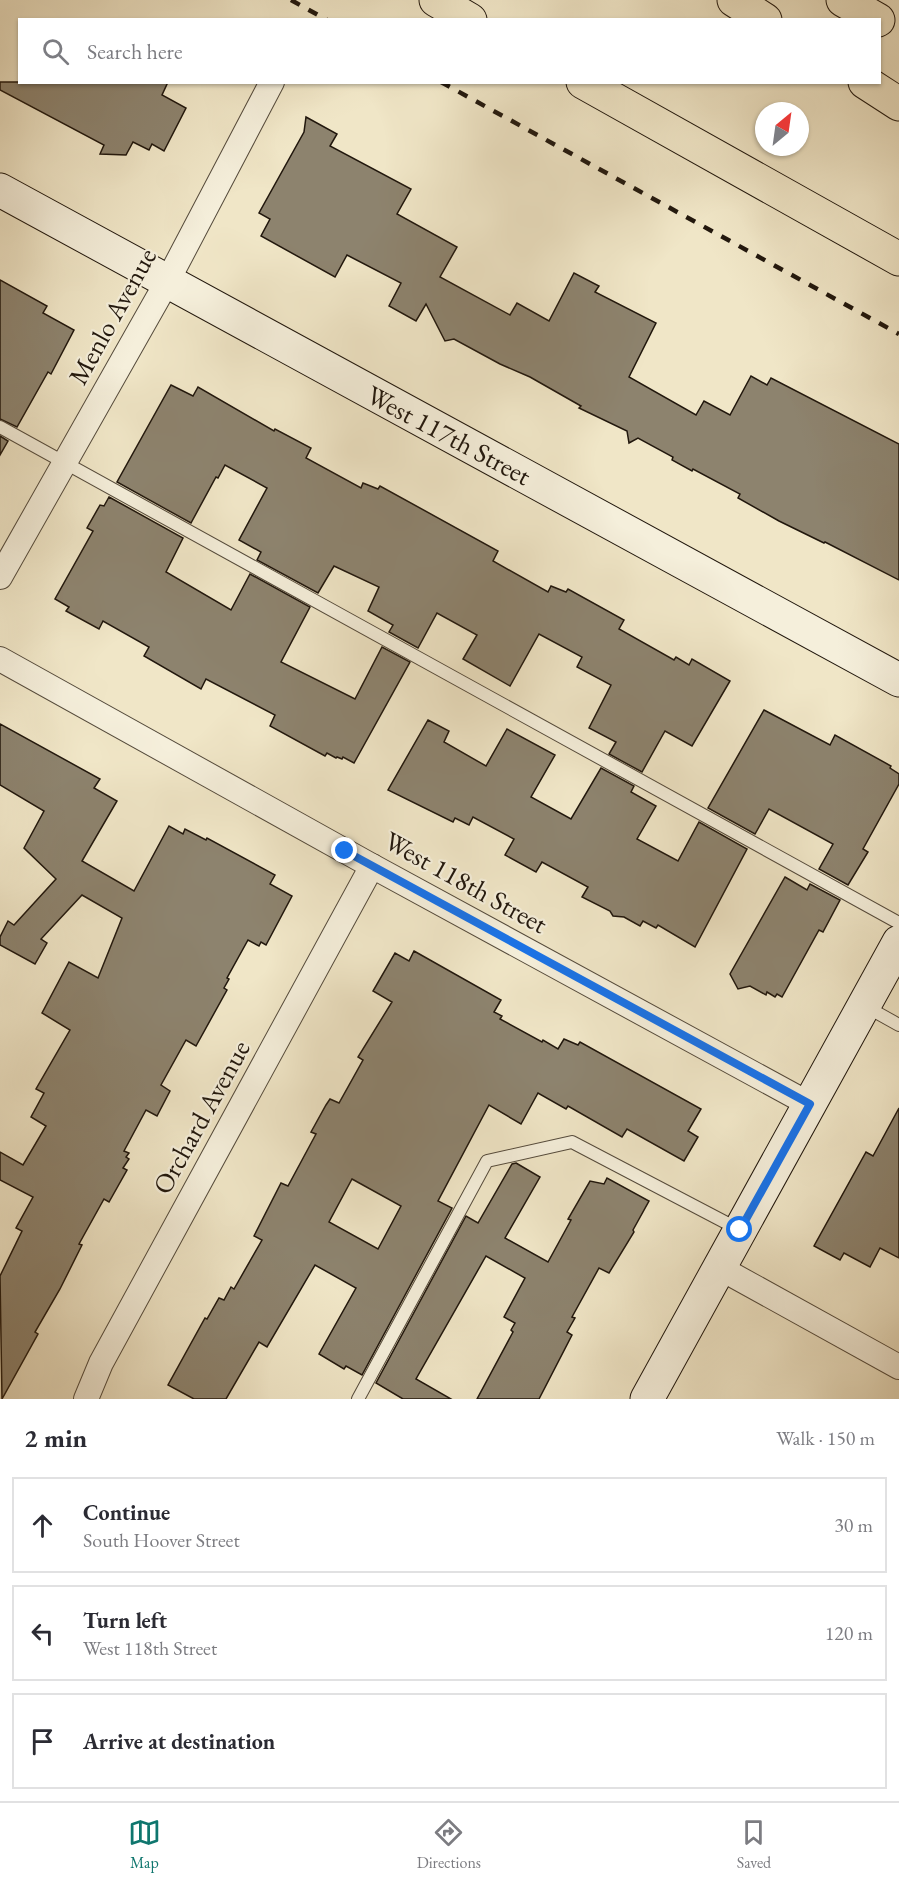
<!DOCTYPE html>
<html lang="en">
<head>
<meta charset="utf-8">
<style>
	:root { --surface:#fff; --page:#f7f7f7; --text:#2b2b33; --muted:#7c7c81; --line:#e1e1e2; --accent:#0f766e }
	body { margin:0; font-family:"EB Garamond",serif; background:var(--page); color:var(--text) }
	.compass { position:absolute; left:755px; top:102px; width:54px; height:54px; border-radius:50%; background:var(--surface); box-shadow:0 2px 4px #0004; rotate:29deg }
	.stop { position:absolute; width:18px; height:18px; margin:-14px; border:4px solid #1a73e8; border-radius:50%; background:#fff }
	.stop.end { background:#1a73e8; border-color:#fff; box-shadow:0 2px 6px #0008 }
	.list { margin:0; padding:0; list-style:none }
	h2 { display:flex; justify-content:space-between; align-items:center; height:78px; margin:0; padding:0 24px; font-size:26px }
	h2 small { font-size:20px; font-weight:400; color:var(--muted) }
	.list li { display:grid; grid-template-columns:39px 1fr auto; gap:18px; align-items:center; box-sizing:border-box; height:96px; margin:0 12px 12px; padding:0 12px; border:2px solid var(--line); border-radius:0px }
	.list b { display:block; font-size:22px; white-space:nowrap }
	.list p { margin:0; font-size:20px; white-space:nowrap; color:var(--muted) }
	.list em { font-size:20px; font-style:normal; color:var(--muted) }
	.icon { flex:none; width:33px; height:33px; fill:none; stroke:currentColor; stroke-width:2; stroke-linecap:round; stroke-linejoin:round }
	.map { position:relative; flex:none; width:899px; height:1399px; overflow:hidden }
	.search { position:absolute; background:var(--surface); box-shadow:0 2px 4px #0004; left:18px; right:18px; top:18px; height:66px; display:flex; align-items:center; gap:15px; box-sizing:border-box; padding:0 21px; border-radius:0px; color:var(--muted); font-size:22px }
	.sheet { height:402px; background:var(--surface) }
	nav { display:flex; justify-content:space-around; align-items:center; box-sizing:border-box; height:84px; border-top:2px solid var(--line); background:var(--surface); font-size:16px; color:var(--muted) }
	nav a { display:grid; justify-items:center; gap:3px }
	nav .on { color:var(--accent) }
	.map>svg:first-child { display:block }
	.building { fill:#8d836e; stroke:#21170d; stroke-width:1.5; fill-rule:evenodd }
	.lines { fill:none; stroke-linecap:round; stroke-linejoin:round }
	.lane-casing { stroke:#554b3c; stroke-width:14 }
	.street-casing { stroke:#554b3c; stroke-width:26 }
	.secondary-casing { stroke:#21170d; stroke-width:35 }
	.primary-casing { stroke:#21170d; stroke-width:35 }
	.highway-casing { stroke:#21170d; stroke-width:35 }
	.lane { stroke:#f5efdb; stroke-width:12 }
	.street { stroke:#f5efdb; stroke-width:24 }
	.secondary { stroke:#f5efdb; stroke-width:33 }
	.primary { stroke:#f0e6c7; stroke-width:33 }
	.highway { stroke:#f0e6c7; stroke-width:33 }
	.rail { stroke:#21170d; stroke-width:4.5; stroke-dasharray:10 10; stroke-linecap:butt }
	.route { stroke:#1a73e8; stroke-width:8 }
	.labels { text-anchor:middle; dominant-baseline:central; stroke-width:4.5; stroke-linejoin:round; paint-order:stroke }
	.street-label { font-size:27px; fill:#21170d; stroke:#f5efdb }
</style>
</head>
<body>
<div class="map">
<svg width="899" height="1399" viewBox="0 0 899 1399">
	<rect width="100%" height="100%" fill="#f0e6c7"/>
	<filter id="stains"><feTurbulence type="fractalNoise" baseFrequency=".00333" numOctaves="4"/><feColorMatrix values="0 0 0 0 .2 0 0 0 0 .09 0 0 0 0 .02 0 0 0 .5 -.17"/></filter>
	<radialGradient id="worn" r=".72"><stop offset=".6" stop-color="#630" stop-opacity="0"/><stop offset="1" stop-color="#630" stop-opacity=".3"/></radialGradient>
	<g class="building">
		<path d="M 0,82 L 168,82 L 162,95 L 186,108 L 164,151 L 152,144 L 149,150 L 133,142 L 126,155 L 100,154 L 104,145 L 0,90 Z"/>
		<path d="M 306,117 L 337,134 L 330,146 L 411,189 L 397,214 L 457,247 L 440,277 L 510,315 L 517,303 L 549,321 L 574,273 L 599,286 L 595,292 L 656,323 L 629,377 L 696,415 L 704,401 L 730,415 L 751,376 L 767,385 L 771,378 L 899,444 L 899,580 L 825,542 L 824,543 L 779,521 L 738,498 L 740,494 L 693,469 L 692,471 L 672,460 L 673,457 L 638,438 L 629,443 L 627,431 L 579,408 L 581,406 L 530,377 L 500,364 L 454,339 L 445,341 L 426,304 L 416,321 L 389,306 L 401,283 L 347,255 L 335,277 L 261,236 L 270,219 L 259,213 L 304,132 Z"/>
		<path d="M 0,280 L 47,306 L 43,313 L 74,330 L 51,374 L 48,372 L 17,427 L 0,419 Z"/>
		<path d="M 171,385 L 193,396 L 198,387 L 274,431 L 275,429 L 311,448 L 306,458 L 361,488 L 363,483 L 378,489 L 380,486 L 498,551 L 493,561 L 548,592 L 551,586 L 566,592 L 568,589 L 624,620 L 619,629 L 674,660 L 676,657 L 689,665 L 692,659 L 730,681 L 692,746 L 665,731 L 642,772 L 609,754 L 616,742 L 589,728 L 611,685 L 577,667 L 582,657 L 539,634 L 510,686 L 463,659 L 477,635 L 437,613 L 418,648 L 389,632 L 393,625 L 368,611 L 379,587 L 334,566 L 318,593 L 257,560 L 261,552 L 239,540 L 267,488 L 225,465 L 218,478 L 216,477 L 191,523 L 117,482 Z"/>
		<path d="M 0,436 L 8,441 L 0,455 Z"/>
		<path d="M 109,497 L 183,538 L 166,572 L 231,610 L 250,574 L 310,607 L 281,662 L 355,699 L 382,647 L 410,662 L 354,763 L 343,757 L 342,759 L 337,757 L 336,758 L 327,753 L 325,756 L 270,726 L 275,715 L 206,679 L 201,689 L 144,656 L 149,647 L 103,621 L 99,629 L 66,611 L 69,607 L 55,599 L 93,531 L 87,528 L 100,505 L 104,506 Z"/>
		<path d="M 764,710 L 830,745 L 835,735 L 891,766 L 890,768 L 899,774 L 899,784 L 863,849 L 868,852 L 848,885 L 819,869 L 833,844 L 769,809 L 755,834 L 708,808 Z"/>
		<path d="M 428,720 L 449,731 L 444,742 L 486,766 L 507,729 L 555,755 L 531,797 L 571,819 L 601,768 L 634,786 L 631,792 L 656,806 L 637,839 L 678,861 L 699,822 L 747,849 L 695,947 L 658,925 L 656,928 L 643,921 L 640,926 L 624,917 L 613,916 L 610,911 L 582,897 L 588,887 L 542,862 L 536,872 L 505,855 L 514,839 L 473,817 L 469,825 L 455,818 L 453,822 L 388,790 Z"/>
		<path d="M 0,724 L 100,779 L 94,788 L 117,801 L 82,861 L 134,891 L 169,826 L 183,834 L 185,829 L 206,840 L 207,838 L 275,875 L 270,884 L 292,896 L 266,945 L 261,942 L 259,946 L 248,940 L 227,978 L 229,979 L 224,988 L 227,990 L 196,1046 L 186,1040 L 161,1085 L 170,1091 L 157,1116 L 146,1110 L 124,1151 L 129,1153 L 126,1157 L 129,1159 L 123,1168 L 127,1170 L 109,1202 L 104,1199 L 79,1244 L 82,1245 L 60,1289 L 35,1332 L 38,1334 L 2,1399 L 0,1276 L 22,1231 L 16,1228 L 33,1197 L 0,1180 L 0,1152 L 23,1165 L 46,1126 L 31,1117 L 44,1093 L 36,1089 L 70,1030 L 42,1013 L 69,962 L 98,978 L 122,918 L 82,895 L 41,939 L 47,943 L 35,964 L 0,945 L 0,937 L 8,921 L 14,925 L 56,879 L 24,848 L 44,811 L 0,785 Z"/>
		<path d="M 785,877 L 807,890 L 810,884 L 840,900 L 823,932 L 819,930 L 782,997 L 777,994 L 775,997 L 767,992 L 766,995 L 750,986 L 738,989 L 730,974 Z"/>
		<path d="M 414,951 L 501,1000 L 494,1012 L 502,1016 L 500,1019 L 542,1042 L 543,1040 L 558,1049 L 564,1039 L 578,1045 L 580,1042 L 701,1109 L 688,1131 L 698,1137 L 684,1161 L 627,1129 L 622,1137 L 568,1106 L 566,1109 L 538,1093 L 521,1124 L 489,1105 L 438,1201 L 452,1208 L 362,1375 L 346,1366 L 344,1369 L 319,1354 L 356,1288 L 315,1265 L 267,1347 L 259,1342 L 226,1399 L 194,1399 L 168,1385 L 205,1318 L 207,1319 L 219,1298 L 224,1300 L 231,1287 L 234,1289 L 262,1240 L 254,1236 L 281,1183 L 288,1186 L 316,1134 L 311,1132 L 326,1105 L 330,1099 L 339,1103 L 363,1060 L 358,1057 L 392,1002 L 373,991 L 395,953 L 409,961 ZM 352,1179 L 401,1206 L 378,1249 L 329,1222 Z"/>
		<path d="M 899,1108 L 899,1258 L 880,1248 L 870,1267 L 844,1253 L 840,1260 L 814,1246 L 866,1152 L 873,1156 Z"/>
		<path d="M 516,1163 L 540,1177 L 505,1238 L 548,1262 L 571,1220 L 568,1219 L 590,1181 L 604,1184 L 607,1178 L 649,1201 L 633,1230 L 634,1232 L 609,1273 L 599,1268 L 572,1317 L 575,1318 L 567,1332 L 572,1335 L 539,1399 L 477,1399 L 513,1332 L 511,1330 L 515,1323 L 504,1317 L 525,1278 L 486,1256 L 416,1379 L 451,1399 L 403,1399 L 376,1383 L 466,1216 L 478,1223 L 512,1164 Z"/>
	</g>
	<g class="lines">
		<g class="lane-casing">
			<g id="lane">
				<path d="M 0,427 L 899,923"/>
				<path d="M 865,1006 L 899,1025"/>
				<path d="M 358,1399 L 487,1161 L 572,1142 L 740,1230"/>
			</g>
		</g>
		<g class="street-casing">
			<g id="street">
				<path d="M 0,577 L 167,282 L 272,82"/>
				<path d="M 0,659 L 372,866 L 809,1104"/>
				<path d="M 720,1268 L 899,1367"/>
				<path d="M 86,1399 L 101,1363 L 372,866"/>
			</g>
		</g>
		<g class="secondary-casing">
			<g id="secondary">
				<path d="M 0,190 L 899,680"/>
				<path d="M 647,1399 L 899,942"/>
			</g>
		</g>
		<g class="primary-casing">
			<g id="primary">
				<path d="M 436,0 L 470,20"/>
				<path d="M 583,82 L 899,259"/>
			</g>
		</g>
		<g class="highway-casing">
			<g id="highway">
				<path d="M 734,0 L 765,20"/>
				<path d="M 843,0 L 878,20"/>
				<path d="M 865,82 L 899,104"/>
			</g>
		</g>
		<use href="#lane" class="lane"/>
		<use href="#street" class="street"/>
		<use href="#secondary" class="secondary"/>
		<use href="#primary" class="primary"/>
		<use href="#highway" class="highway"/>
		<g class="rail">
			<path d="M 291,0 L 327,20"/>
			<path d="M 441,82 L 899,334"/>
		</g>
	</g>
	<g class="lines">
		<path class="route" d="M 345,851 L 810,1104 L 740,1230"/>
	</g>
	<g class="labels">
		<g class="street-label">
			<text transform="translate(112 316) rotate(-61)">Menlo Avenue</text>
			<text transform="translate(449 435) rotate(28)">West 117th Street</text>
			<text transform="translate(466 882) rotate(29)">West 118th Street</text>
			<text transform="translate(201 1117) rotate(-61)">Orchard Avenue</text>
		</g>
	</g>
	<rect width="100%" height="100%" filter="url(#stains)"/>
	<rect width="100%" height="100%" fill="url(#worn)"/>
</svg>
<svg class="compass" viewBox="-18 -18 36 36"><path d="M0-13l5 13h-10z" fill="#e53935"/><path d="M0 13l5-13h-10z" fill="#7c7c81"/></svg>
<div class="stop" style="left:740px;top:1230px"></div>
<div class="stop end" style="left:345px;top:851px"></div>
<div class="search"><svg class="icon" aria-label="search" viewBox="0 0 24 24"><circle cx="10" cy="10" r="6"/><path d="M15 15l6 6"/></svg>Search here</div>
</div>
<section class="sheet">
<h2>2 min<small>Walk · 150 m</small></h2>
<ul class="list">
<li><svg class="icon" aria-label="ahead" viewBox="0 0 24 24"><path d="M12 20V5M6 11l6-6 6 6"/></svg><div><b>Continue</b><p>South Hoover Street</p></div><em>30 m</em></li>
<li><svg class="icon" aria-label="left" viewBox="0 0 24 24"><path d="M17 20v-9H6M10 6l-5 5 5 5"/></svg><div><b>Turn left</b><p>West 118th Street</p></div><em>120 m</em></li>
<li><svg class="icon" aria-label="arrive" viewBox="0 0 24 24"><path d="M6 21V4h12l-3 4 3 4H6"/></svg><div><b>Arrive at destination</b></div></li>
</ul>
</section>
<nav>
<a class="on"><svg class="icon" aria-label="map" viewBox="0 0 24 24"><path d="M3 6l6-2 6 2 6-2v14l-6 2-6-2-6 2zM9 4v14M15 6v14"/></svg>Map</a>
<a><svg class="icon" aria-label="directions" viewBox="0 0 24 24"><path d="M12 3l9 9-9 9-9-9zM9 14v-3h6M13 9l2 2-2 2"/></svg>Directions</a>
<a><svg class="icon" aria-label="saved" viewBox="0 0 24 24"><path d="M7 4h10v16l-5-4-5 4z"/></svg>Saved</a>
</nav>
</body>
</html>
